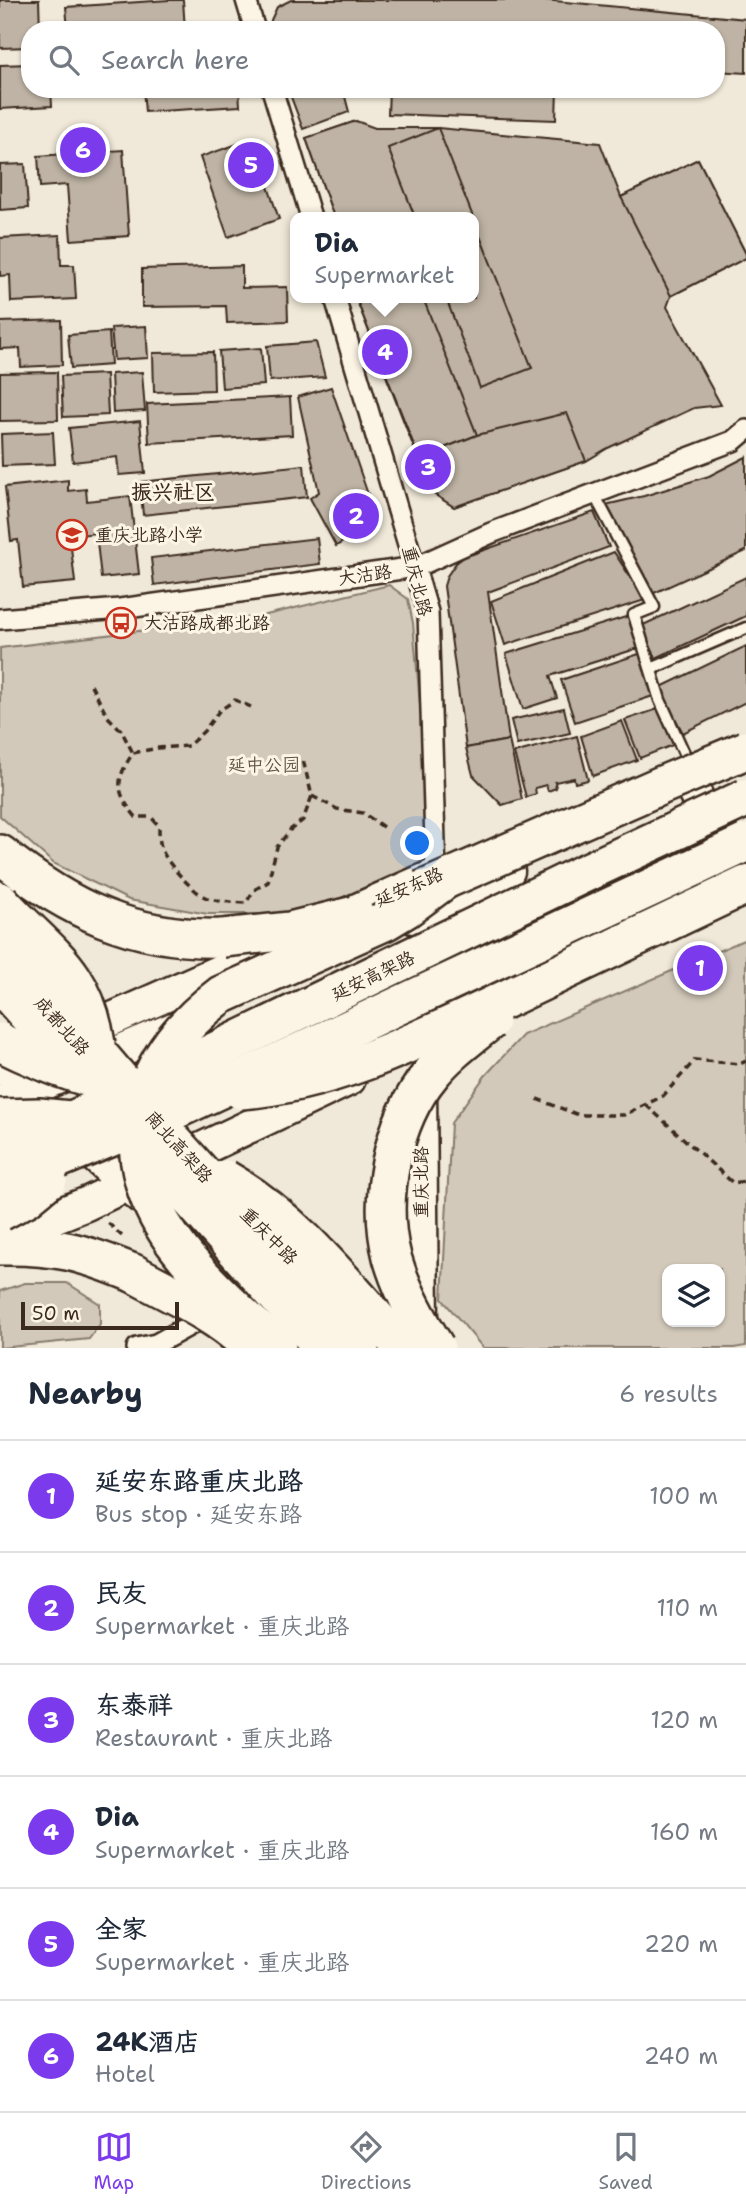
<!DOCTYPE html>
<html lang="en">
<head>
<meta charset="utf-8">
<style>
	:root { --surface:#fff; --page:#f6f6f7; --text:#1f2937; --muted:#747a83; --line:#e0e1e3; --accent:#7c3aed }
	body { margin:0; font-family:"Shantell Sans","LXGW WenKai TC",sans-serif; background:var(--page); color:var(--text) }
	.controls { position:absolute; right:21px; bottom:21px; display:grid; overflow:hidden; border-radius:14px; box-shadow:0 2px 5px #0004 }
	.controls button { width:63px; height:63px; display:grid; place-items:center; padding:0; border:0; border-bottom:2px solid var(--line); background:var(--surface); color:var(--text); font:35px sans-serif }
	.scale { position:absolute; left:21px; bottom:18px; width:158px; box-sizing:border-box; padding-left:7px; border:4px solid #3b2a1e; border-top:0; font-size:19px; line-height:24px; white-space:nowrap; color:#3b2a1e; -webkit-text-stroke:5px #fcf5e5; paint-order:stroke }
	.you { position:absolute; left:418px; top:844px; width:24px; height:24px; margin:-18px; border:5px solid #fff; border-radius:50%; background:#1a73e8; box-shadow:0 0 0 10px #1a73e833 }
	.badge { display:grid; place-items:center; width:46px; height:46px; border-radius:50%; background:var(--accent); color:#fff; font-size:23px; font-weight:700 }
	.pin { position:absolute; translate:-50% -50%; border:4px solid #fff; box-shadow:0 2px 7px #0006 }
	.popup { position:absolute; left:290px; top:212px; width:189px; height:91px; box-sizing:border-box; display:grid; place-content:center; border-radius:14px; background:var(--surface); filter:drop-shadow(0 2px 5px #0005); font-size:23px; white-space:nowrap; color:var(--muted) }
	.popup b { font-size:26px; color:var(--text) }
	.popup::after { content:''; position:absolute; left:50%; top:100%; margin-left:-14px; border:14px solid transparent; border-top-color:var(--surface) }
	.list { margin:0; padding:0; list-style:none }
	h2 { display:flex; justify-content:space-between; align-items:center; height:91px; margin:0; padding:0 28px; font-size:30px }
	h2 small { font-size:23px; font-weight:400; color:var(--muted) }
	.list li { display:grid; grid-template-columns:46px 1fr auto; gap:21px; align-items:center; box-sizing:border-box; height:112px; padding:0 28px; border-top:2px solid var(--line) }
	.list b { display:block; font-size:26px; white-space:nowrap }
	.list p { margin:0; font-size:23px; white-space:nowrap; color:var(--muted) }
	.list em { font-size:23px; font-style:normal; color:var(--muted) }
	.icon { flex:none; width:38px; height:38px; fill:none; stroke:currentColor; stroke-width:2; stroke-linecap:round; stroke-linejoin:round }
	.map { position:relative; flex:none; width:746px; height:1348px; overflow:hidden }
	.search { position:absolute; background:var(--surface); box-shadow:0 2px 5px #0004; left:21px; right:21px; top:21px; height:77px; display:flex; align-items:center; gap:18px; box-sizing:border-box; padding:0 24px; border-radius:28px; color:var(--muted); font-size:26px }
	.sheet { height:763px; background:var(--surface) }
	nav { display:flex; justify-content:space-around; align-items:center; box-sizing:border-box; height:98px; border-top:2px solid var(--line); background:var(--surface); font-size:19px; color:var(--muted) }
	nav a { display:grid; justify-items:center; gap:4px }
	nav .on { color:var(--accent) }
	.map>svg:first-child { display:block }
	.green { fill:#d2c9ba; stroke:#867a6c; stroke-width:2; fill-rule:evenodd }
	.building { fill:#beb3a4; stroke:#3b2a1e; stroke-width:2 }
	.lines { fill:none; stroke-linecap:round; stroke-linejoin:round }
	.lane-casing { stroke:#3b2a1e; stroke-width:15 }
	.street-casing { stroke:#3b2a1e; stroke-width:24 }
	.primary-casing { stroke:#3b2a1e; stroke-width:37 }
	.highway-casing { stroke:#3b2a1e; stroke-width:42 }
	.path { stroke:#3b2a1e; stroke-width:3.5; stroke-dasharray:7 5; stroke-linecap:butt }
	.lane { stroke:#fcf5e5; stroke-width:10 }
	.street { stroke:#fcf5e5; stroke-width:19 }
	.primary { stroke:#fcf5e5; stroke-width:32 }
	.highway { stroke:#fcf5e5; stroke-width:37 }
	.highway-bridge-casing { stroke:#3b2a1e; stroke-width:42; stroke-linecap:butt }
	.highway-bridge { stroke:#fcf5e5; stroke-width:37 }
	.labels { text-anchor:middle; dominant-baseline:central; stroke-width:6; stroke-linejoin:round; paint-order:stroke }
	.poi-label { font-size:18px; fill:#3b2a1e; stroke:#fcf5e5; text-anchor:start }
	.street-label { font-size:18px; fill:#3b2a1e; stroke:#fcf5e5 }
	.park-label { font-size:18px; fill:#615245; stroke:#fcf5e5 }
	.quarter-label { font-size:21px; font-weight:bold; fill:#3b2a1e; stroke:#fcf5e5 }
</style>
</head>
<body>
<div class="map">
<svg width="746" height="1348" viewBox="0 0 746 1348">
	<rect width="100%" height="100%" fill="#f0e9d9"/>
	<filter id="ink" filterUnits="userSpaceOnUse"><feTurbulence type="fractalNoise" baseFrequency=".0143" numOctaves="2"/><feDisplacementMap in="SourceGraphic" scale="14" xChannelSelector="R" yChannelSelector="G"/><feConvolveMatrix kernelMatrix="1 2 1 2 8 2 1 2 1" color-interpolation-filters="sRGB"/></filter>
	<g filter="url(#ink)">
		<g class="green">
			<path d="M 389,585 L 408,599 L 413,623 L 431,832 L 429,866 L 368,892 L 284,914 L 208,914 L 129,900 L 53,863 L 0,816 L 0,648 L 262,616 Z"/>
			<path d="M 746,939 L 746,1346 L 734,1348 L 483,1348 L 442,1299 L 451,1123 L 485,1076 L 523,1035 ZM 667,1269 L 720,1269 L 720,1322 L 667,1322 Z"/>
			<path d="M 25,1283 L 67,1283 L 100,1304 L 100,1324 L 89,1339 L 0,1348 L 0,1291 Z"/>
		</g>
		<g class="building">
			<path d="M 0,0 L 39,0 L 40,30 L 30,30 L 30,47 L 0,48 Z"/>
			<path d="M 169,0 L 183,0 L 185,30 L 68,30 L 66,7 Z"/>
			<path d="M 291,0 L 544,0 L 746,19 L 746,73 L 716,71 L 716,30 L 271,30 L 271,20 L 277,7 Z"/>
			<path d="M 30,64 L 30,89 L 51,89 L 52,106 L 0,109 L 0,65 Z"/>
			<path d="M 143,89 L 239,89 L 240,106 L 145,112 Z"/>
			<path d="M 288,89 L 343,89 L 349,112 L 303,129 Z"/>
			<path d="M 389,89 L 557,89 L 556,120 L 388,114 Z"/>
			<path d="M 356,121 L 390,217 L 334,217 L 306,138 Z"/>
			<path d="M 356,121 L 375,128 L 438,128 L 600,143 L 621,197 L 698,159 L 746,254 L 746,258 L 671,296 L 667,307 L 721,405 L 694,408 L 608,448 L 586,461 L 454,507 L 431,492 L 356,298 L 474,298 L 474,217 L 334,217 L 306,138 Z"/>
			<path d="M 438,128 L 473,217 L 415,217 L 388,148 Z"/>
			<path d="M 252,139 L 279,219 L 228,237 L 200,157 Z"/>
			<path d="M 123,150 L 129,236 L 71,240 L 67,185 L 40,187 L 38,156 Z"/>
			<path d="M 698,159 L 746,254 L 746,258 L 671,296 L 621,197 Z"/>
			<path d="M 25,164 L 28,208 L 0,210 L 0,165 Z"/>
			<path d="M 474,221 L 532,368 L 480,388 L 446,298 L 474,298 Z"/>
			<path d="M 60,235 L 61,265 L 74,265 L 76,299 L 11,302 L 10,275 L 0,276 L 0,238 Z"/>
			<path d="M 242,266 L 242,288 L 287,287 L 288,321 L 227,323 L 226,306 L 142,307 L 142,269 Z"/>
			<path d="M 356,298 L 423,298 L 477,435 L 419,458 Z"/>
			<path d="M 61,320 L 62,365 L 21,367 L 20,348 L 0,349 L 0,322 Z"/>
			<path d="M 146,326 L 148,358 L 114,360 L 111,328 Z"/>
			<path d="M 109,332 L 111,365 L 71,368 L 68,335 Z"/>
			<path d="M 316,342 L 325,377 L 270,381 L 267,346 Z"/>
			<path d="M 261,348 L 264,385 L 222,388 L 219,351 Z"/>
			<path d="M 213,352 L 214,390 L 154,392 L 153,353 Z"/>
			<path d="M 57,372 L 58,420 L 0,421 L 0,373 Z"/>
			<path d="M 142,372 L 145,411 L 113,413 L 111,374 Z"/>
			<path d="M 106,374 L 108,415 L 63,417 L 61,376 Z"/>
			<path d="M 331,387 L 372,506 L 370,521 L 364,529 L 336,546 L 310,498 L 319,492 L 298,397 Z"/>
			<path d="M 290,397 L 292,435 L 149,443 L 147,404 Z"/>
			<path d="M 567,413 L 586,461 L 454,507 L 431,492 L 419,458 L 477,435 Z"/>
			<path d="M 140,421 L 145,473 L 119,475 L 117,457 L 73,462 L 69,428 Z"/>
			<path d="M 53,432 L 55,464 L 2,466 L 1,434 Z"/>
			<path d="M 746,457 L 746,551 L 652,594 L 601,506 L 644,496 L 709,476 Z"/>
			<path d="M 304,465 L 307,497 L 143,515 L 140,482 Z"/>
			<path d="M 68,480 L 68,491 L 86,489 L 87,501 L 130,496 L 139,574 L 101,578 L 96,533 L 80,535 L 79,529 L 69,530 L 75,582 L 23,587 L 18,540 L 11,541 L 5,487 Z"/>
			<path d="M 594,512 L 609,547 L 488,592 L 509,740 L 466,748 L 444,586 L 447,576 L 456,563 L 464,557 Z"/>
			<path d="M 317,538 L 320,564 L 154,585 L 151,558 Z"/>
			<path d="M 614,552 L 645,600 L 505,645 L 491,601 Z"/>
			<path d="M 746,577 L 746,616 L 656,658 L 641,626 Z"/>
			<path d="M 629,616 L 639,648 L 550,676 L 557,698 L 523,709 L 506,654 Z"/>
			<path d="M 746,646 L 746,702 L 683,733 L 659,688 Z"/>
			<path d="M 642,653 L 656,695 L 575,722 L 561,680 Z"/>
			<path d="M 564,708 L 570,733 L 517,745 L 511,720 Z"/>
			<path d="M 658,709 L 673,745 L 640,758 L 625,720 Z"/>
			<path d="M 622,721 L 637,760 L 593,776 L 581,736 Z"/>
			<path d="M 577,736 L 588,780 L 575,783 L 574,778 L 555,782 L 556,788 L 548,791 L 546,785 L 535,788 L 536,794 L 526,797 L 514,753 Z"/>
			<path d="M 509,740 L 522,799 L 502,805 L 473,775 L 466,748 Z"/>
		</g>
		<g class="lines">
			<g class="lane-casing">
				<g id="lane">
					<path d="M 594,494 L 654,607 L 634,615 L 660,700 L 688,762"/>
					<path d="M 651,669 L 746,628"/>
				</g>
			</g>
			<g class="street-casing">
				<g id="street">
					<path d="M 246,0 L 255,30"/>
					<path d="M 272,89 L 311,217"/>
					<path d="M 335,298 L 428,612 L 436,875"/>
					<path d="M 0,619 L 120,609 L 416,567 L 491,533 L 733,441 L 746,430"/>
					<path d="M 137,1348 L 156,1344 L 214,1312"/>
				</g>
			</g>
			<g class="primary-casing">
				<g id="primary">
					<path d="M 692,788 L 743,888"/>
					<path d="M 413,917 L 508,871"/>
					<path d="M 0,1069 L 438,874"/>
					<path d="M 420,1085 L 422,1328"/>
					<path d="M 0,1102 L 192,1021"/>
					<path d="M 70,1134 L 141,1197"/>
					<path d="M 0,1238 L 86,1204 L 349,1079"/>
					<path d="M 190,1241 L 241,1287 L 298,1348"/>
				</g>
			</g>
			<g class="highway-casing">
				<g id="highway">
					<path d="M 0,854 C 67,909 135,941 223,938"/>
					<path d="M 0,1246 C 55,1245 82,1252 133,1273"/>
				</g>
			</g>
			<g class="path">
				<path d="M 91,685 L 107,716 L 121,730 L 133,753"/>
				<path d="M 251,707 L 235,700 L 219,711 L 204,731 L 188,746 L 158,748 L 133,753 C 115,780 115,792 136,817 L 151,817 L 159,826 C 159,836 159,845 164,854 C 170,866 194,893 207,898 C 219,902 233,902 246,903 L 254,890 L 268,882 L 277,847 L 290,830 L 303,820 L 312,796 L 303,760"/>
				<path d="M 312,796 L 337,809 L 363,813 L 383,827"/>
				<path d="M 537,1099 L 579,1115 L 624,1115 L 663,1096 L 695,1060 L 740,1064 L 746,1061"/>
				<path d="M 646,1105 L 733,1183 L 746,1181"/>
				<path d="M 108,1223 L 123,1237"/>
			</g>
			<use href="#lane" class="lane"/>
			<use href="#street" class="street"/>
			<use href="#primary" class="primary"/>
			<use href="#highway" class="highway"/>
			<g class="highway-bridge-casing">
				<g id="highway-bridge">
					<path d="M 422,890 L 662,785 L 746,750"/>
					<path d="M 0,901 C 46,952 85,968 96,1044"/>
					<path d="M 223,938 L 290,931 L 355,915"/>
					<path d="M 0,944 L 52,1000 L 171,1139 L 360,1348"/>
					<path d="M 0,984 L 76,1070"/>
					<path d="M 0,1042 C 46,1065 98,1084 148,1090"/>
					<path d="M 241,1090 C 336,1083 422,1038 506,999 C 586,961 666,923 746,885"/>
					<path d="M 0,1118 L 39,1117 L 70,1120"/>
					<path d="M 149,1153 L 323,1348"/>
					<path d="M 0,1155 L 583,874 L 746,798"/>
					<path d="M 225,1179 C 297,1220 348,1288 403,1348"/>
					<path d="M 0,1183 L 156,1119 L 746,843"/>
					<path d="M 0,1212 L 26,1198 L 48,1180"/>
					<path d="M 133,1273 C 169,1293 215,1313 245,1342"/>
					<path d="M 277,1348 C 244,1316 208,1286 180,1250 C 109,1160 132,1061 221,995 L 386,921 L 406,909 L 445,880"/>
					<path d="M 436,1348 C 418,1320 401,1289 392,1257 C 377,1199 392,1121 431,1074 C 448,1053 469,1038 490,1021"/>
				</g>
			</g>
			<use href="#highway-bridge" class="highway-bridge"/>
		</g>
	</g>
	<defs>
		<g id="school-ring" transform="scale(1.575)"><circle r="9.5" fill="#fcf5e5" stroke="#c8321e" stroke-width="1.5"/><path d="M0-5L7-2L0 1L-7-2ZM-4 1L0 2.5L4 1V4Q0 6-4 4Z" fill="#c8321e"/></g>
		<g id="bus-ring" transform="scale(1.575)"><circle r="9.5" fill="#fcf5e5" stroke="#c8321e" stroke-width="1.5"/><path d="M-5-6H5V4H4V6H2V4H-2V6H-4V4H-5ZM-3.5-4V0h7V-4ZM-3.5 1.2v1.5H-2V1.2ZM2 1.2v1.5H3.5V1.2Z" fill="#c8321e"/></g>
	</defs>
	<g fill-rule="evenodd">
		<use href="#school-ring" x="72" y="535"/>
		<use href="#bus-ring" x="121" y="623"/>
	</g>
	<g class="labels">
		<g class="poi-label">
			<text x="95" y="535">重庆北路小学</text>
			<text x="144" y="623">大沽路成都北路</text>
		</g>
		<g class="street-label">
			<text transform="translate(365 575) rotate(-8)">大沽路</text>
			<text transform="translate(417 581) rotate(76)">重庆北路</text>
			<text transform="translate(409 887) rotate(-24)">延安东路</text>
			<text transform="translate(373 976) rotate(-26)">延安高架路</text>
			<text transform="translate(62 1026) rotate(48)">成都北路</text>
			<text transform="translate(179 1147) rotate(48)">南北高架路</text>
			<text transform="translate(421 1182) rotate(-90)">重庆北路</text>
			<text transform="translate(269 1236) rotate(45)">重庆中路</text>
		</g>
		<g class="park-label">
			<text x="264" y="765">延中公园</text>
		</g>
		<g class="quarter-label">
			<text x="173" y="492">振兴社区</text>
		</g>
	</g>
</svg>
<div class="controls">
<button><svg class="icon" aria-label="layers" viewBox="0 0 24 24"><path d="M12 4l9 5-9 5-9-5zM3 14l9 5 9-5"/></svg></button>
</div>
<div class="scale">50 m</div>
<div class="you"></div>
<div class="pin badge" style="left:700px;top:968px">1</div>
<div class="pin badge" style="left:356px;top:516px">2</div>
<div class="pin badge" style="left:428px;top:467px">3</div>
<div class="pin badge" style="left:385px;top:352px">4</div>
<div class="popup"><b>Dia</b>Supermarket</div>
<div class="pin badge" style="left:251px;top:165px">5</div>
<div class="pin badge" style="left:83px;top:150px">6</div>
<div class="search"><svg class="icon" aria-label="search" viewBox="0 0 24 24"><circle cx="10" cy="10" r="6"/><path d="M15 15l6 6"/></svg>Search here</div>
</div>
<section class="sheet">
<h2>Nearby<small>6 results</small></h2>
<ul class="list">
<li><span class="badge">1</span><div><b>延安东路重庆北路</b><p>Bus stop · 延安东路</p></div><em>100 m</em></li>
<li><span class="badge">2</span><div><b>民友</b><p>Supermarket · 重庆北路</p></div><em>110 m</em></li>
<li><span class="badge">3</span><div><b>东泰祥</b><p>Restaurant · 重庆北路</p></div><em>120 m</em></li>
<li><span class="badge">4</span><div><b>Dia</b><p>Supermarket · 重庆北路</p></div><em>160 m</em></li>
<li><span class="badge">5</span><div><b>全家</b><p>Supermarket · 重庆北路</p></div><em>220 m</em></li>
<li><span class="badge">6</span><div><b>24K酒店</b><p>Hotel</p></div><em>240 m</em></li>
</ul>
</section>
<nav>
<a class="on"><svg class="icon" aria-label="map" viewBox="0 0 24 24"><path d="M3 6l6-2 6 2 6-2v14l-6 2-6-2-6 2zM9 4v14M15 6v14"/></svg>Map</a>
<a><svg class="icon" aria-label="directions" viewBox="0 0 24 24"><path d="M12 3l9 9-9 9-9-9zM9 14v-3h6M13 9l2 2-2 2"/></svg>Directions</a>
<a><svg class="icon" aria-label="saved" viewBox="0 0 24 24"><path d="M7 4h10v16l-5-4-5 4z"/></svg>Saved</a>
</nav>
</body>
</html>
